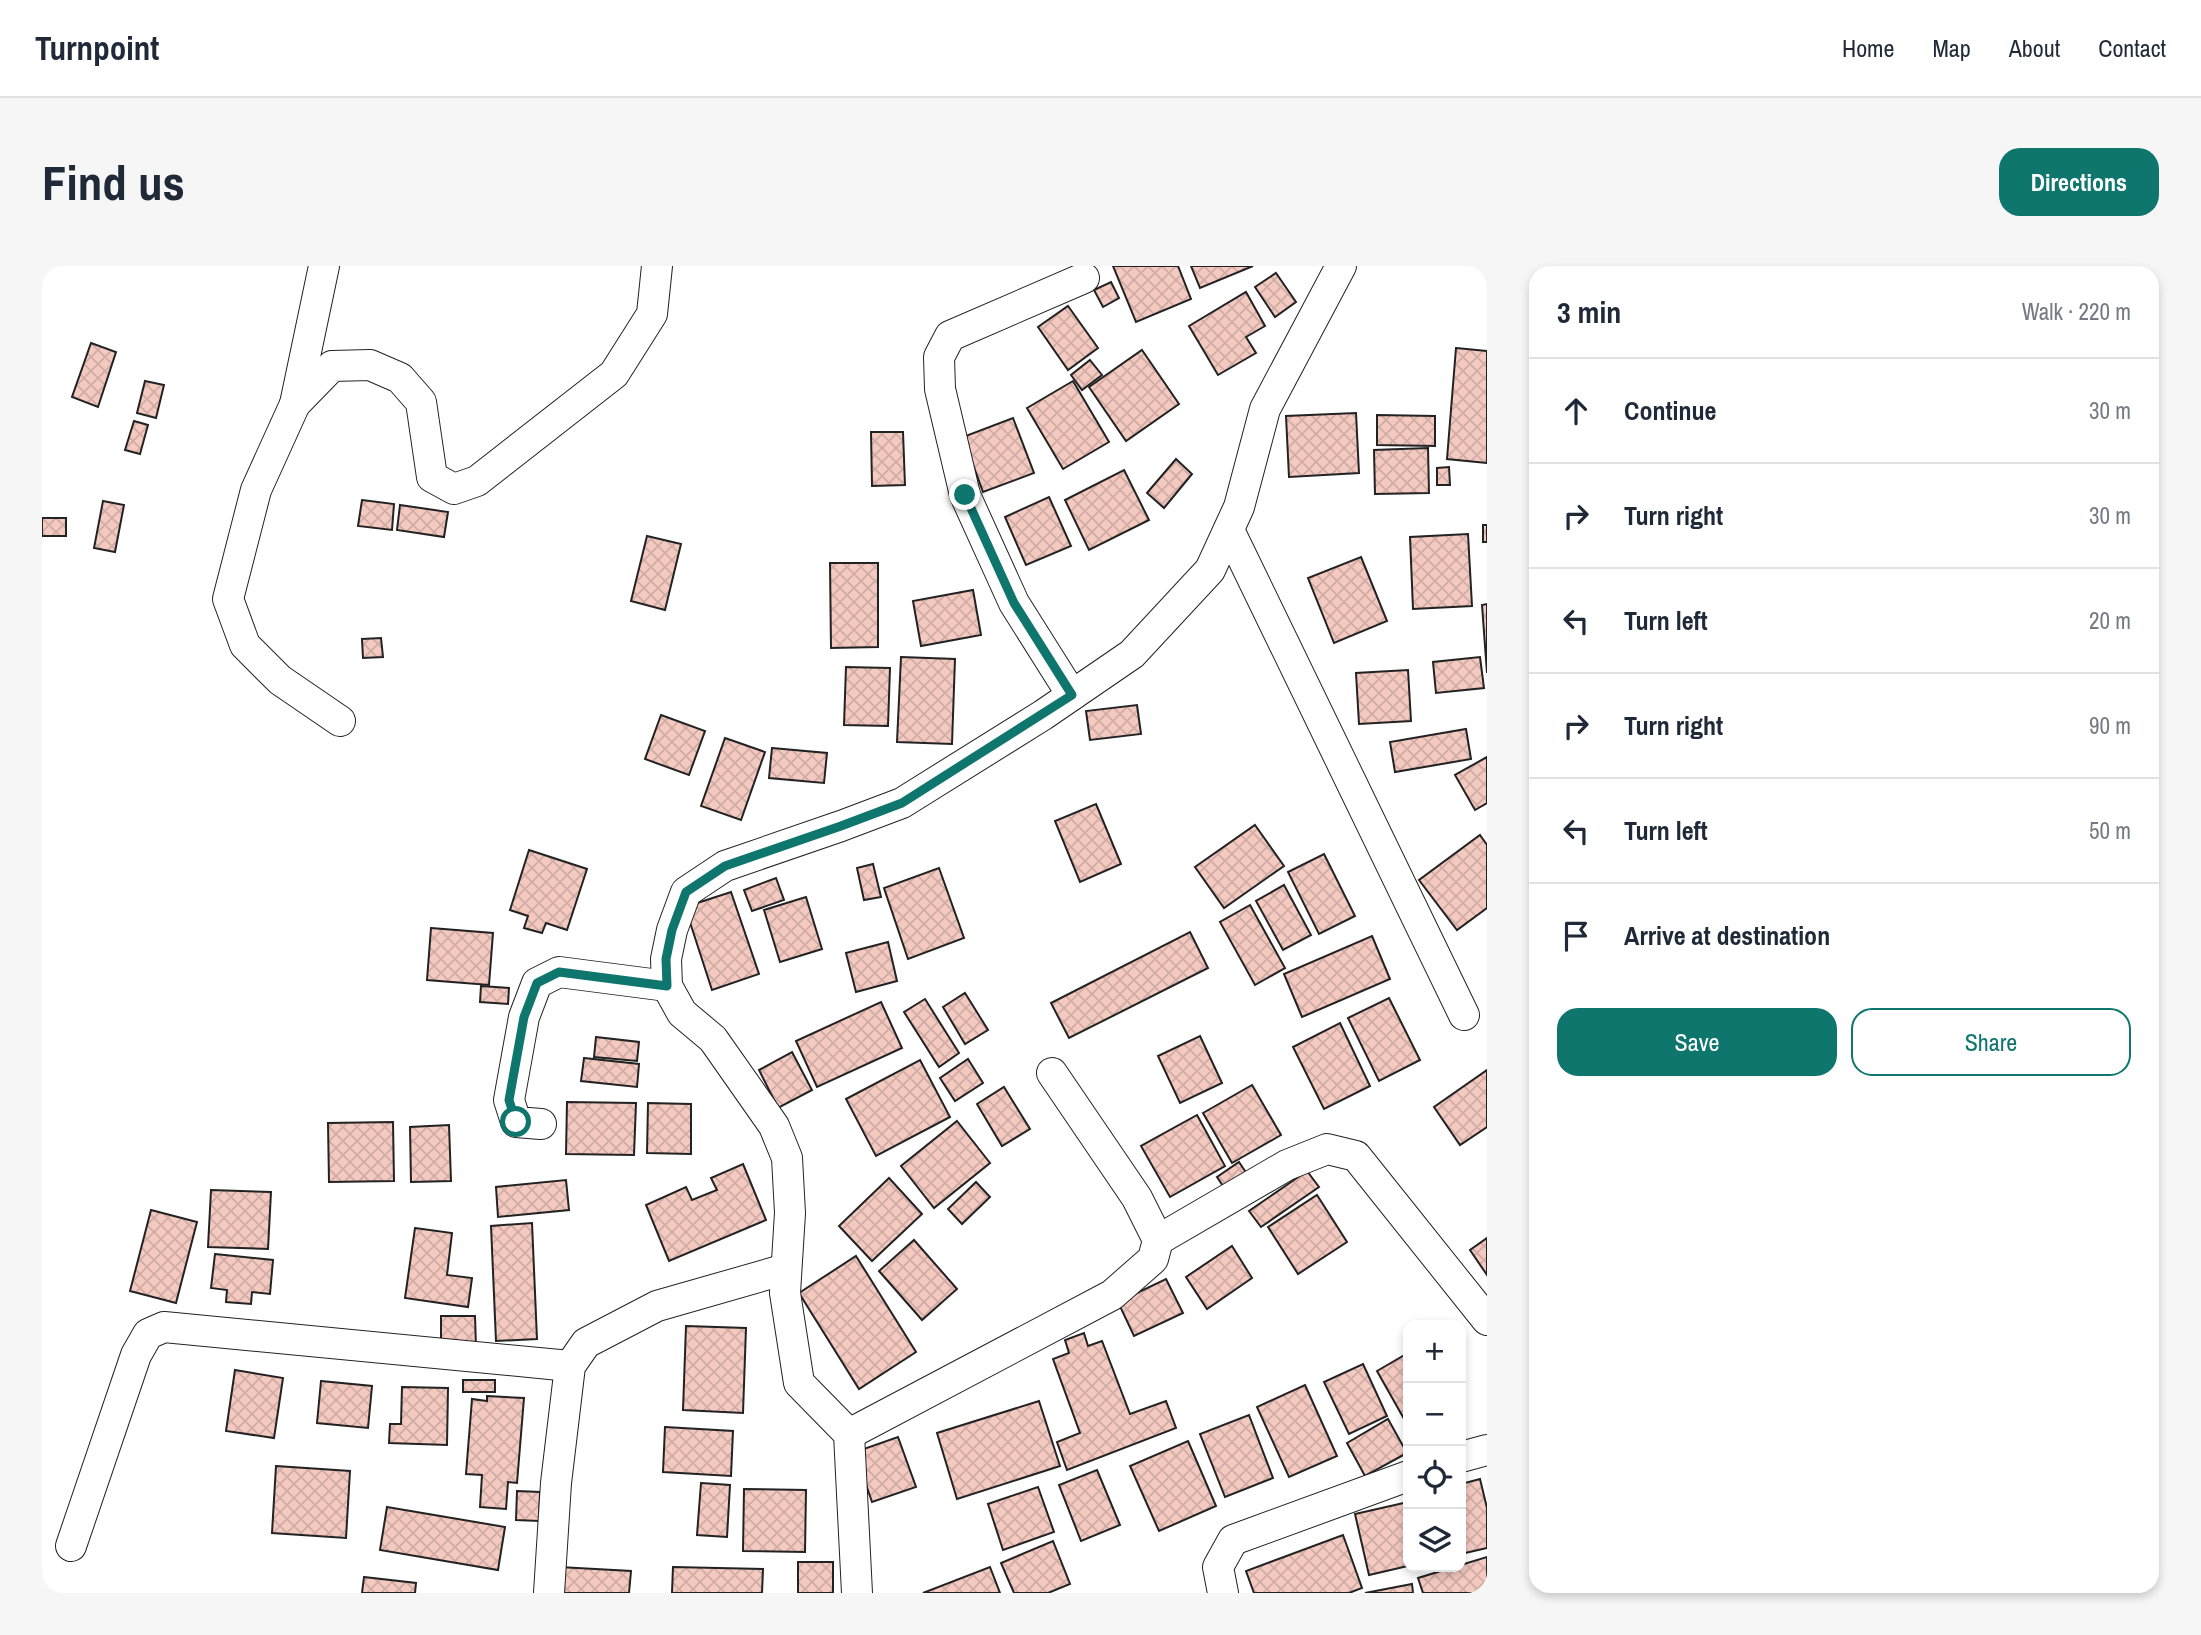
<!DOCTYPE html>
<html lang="en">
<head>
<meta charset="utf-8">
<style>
	:root { --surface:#fff; --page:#f6f6f7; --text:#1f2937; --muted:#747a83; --line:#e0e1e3; --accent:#0f766e }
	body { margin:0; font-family:"Archivo Narrow",sans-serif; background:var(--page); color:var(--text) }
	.controls { position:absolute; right:21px; bottom:21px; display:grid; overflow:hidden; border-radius:14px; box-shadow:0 4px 10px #0003 }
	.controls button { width:63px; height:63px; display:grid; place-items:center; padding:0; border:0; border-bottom:2px solid var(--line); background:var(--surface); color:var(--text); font:35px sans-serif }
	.stop { position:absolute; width:21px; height:21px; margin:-16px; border:5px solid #0f766e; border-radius:50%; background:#fff }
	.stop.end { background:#0f766e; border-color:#fff; box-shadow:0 2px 7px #0008 }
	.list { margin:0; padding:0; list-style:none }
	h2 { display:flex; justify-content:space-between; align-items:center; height:91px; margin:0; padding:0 28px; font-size:30px }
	h2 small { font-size:23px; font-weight:400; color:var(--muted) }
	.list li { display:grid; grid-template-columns:46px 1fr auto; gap:21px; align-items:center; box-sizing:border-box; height:105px; padding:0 28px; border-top:2px solid var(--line) }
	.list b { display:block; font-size:26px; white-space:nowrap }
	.list em { font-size:23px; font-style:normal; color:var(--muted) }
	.actions { display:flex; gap:14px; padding:21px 28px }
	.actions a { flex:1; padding:16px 0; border:2px solid var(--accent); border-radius:21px; text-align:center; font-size:24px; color:var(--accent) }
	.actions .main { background:var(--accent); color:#fff }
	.icon { flex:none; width:38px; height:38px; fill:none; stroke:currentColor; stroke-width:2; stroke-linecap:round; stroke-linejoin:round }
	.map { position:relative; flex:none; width:1445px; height:1327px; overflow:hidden; border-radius:21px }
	header { display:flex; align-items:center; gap:42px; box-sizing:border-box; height:98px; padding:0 35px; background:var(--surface); border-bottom:2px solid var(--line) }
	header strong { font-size:33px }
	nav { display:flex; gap:38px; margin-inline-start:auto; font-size:24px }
	.intro { display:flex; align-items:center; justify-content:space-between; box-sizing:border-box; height:168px; padding:0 42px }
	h1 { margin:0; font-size:49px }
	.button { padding:18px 32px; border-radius:21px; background:var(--accent); color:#fff; font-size:24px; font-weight:700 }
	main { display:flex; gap:42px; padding:0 42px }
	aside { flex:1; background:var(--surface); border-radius:21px; box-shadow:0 4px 10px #0003 }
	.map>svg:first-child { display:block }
	.building { fill:url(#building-cross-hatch); stroke:#222; stroke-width:2 }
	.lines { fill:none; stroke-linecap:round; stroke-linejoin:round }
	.street-casing { stroke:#222; stroke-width:32 }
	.street { stroke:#fff; stroke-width:30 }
	.route { stroke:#0f766e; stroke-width:9 }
</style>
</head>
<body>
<header>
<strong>Turnpoint</strong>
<nav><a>Home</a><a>Map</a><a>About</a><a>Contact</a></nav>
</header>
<div class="intro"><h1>Find us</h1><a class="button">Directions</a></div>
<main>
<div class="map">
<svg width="1445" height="1327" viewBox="0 0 1445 1327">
	<defs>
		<pattern id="building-cross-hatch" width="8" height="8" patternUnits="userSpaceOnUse" patternTransform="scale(1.75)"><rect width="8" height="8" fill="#f3c9c0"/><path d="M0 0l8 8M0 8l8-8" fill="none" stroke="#d0aca5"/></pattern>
	</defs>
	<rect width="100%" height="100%" fill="#fff"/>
	<g class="building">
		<path d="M 1071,0 L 1136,0 L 1149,33 L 1094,56 Z"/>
		<path d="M 1149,0 L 1211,0 L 1158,22 Z"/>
		<path d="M 1234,7 L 1254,36 L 1233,51 L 1213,21 Z"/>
		<path d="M 1069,16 L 1077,32 L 1061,41 L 1052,24 Z"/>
		<path d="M 1204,26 L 1223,60 L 1204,71 L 1214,87 L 1176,109 L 1147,60 Z"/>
		<path d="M 1026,40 L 1056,82 L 1026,104 L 996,61 Z"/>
		<path d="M 49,77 L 74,86 L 56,141 L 30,131 Z"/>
		<path d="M 1414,82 L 1445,85 L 1445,197 L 1405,193 Z"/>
		<path d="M 1100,84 L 1137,138 L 1084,175 L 1047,121 Z"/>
		<path d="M 1048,94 L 1060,109 L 1040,124 L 1029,109 Z"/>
		<path d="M 103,115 L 122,119 L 114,152 L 95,147 Z"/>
		<path d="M 1031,115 L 1067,176 L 1021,203 L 985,142 Z"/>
		<path d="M 1314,147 L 1317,207 L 1247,211 L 1244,150 Z"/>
		<path d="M 1335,149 L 1393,150 L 1393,180 L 1335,179 Z"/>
		<path d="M 971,152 L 992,207 L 941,226 L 921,171 Z"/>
		<path d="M 92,155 L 106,159 L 98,188 L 83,184 Z"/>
		<path d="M 829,166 L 861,166 L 863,219 L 830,220 Z"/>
		<path d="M 1386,182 L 1387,227 L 1333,228 L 1332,184 Z"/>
		<path d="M 1134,193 L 1150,208 L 1122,242 L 1105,227 Z"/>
		<path d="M 1407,201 L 1408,219 L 1395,219 L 1395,202 Z"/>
		<path d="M 1082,204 L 1107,254 L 1047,284 L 1023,234 Z"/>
		<path d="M 1007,231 L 1029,280 L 984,299 L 963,251 Z"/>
		<path d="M 320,234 L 352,238 L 350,264 L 316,260 Z"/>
		<path d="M 61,235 L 82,239 L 73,286 L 52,282 Z"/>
		<path d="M 358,239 L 406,246 L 402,271 L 355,264 Z"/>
		<rect x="0" y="252" width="24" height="18"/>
		<rect x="1441" y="259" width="4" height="17"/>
		<path d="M 1426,268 L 1430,340 L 1371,343 L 1368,271 Z"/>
		<path d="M 605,270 L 639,278 L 623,344 L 589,335 Z"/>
		<path d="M 1319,291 L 1345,355 L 1292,377 L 1266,312 Z"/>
		<path d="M 788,297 L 836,297 L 836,381 L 789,382 Z"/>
		<path d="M 931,324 L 939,369 L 879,380 L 871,335 Z"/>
		<path d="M 1445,338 L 1445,407 L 1440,339 Z"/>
		<path d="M 339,372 L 341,391 L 321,392 L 320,373 Z"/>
		<path d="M 859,391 L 913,393 L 910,478 L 855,476 Z"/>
		<path d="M 1438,391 L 1442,422 L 1394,427 L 1391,396 Z"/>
		<path d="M 804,401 L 848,402 L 846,460 L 802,459 Z"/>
		<path d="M 1366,404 L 1369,455 L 1317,458 L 1314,407 Z"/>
		<path d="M 1095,439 L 1099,468 L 1048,474 L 1044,445 Z"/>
		<path d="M 619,449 L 663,465 L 647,509 L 603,493 Z"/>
		<path d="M 1424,463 L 1429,493 L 1353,506 L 1348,476 Z"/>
		<path d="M 683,472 L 723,486 L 699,554 L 659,540 Z"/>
		<path d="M 730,482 L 785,487 L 782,517 L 727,512 Z"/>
		<path d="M 1445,491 L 1445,537 L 1433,544 L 1413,509 Z"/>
		<path d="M 1054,538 L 1079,598 L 1038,616 L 1013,555 Z"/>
		<path d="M 1213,559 L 1242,600 L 1182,642 L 1153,601 Z"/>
		<path d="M 1438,569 L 1445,579 L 1445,642 L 1415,664 L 1377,614 Z"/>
		<path d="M 487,584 L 545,603 L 525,664 L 504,657 L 500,667 L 482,662 L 486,650 L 468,644 Z"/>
		<path d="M 1282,588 L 1313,650 L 1277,668 L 1246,606 Z"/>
		<path d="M 831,598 L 839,631 L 822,634 L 815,602 Z"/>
		<path d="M 897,602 L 922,672 L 866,693 L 842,622 Z"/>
		<path d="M 734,612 L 742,634 L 710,645 L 702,624 Z"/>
		<path d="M 1242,619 L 1269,669 L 1241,684 L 1214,635 Z"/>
		<path d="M 689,626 L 717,708 L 670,724 L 643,641 Z"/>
		<path d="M 764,631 L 780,683 L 738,696 L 722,644 Z"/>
		<path d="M 1208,639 L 1243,702 L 1213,719 L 1178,656 Z"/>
		<path d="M 389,662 L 451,667 L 447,719 L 385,714 Z"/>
		<path d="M 1148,666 L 1166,702 L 1027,772 L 1009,737 Z"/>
		<path d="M 1330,670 L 1348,713 L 1260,751 L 1242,708 Z"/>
		<path d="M 846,676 L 855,715 L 814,726 L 804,687 Z"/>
		<path d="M 439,720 L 467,722 L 466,738 L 438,736 Z"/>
		<path d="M 923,727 L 946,764 L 923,778 L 901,741 Z"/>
		<path d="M 1347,732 L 1378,794 L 1337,815 L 1306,752 Z"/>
		<path d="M 883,733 L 917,787 L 897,801 L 862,746 Z"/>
		<path d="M 839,736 L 860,782 L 775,821 L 754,775 Z"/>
		<path d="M 1298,757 L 1328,820 L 1282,843 L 1251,781 Z"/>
		<path d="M 1158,770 L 1180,817 L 1138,837 L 1116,790 Z"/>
		<path d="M 554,771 L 597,776 L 595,795 L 552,791 Z"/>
		<path d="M 750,786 L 770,824 L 736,842 L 717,804 Z"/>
		<path d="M 542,792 L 597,798 L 595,821 L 539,815 Z"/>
		<path d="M 926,793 L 941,817 L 913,835 L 898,812 Z"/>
		<path d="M 878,794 L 908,851 L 834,890 L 804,833 Z"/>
		<path d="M 1445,804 L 1445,861 L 1418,879 L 1392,841 Z"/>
		<path d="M 1210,819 L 1239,869 L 1190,897 L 1161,847 Z"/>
		<path d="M 962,821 L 988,863 L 960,880 L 935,838 Z"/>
		<path d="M 525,836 L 594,837 L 592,889 L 524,888 Z"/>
		<path d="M 606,837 L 649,838 L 649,888 L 605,887 Z"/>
		<path d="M 1155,849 L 1183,900 L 1128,931 L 1099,880 Z"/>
		<path d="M 915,855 L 948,897 L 892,942 L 859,900 Z"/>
		<path d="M 351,856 L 352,915 L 287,916 L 286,857 Z"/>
		<path d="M 407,859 L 409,915 L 369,916 L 368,861 Z"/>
		<path d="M 1197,896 L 1207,911 L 1185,926 L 1175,911 Z"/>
		<path d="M 701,898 L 724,954 L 627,995 L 604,939 L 644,921 L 650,934 L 675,924 L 669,912 Z"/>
		<path d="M 1265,905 L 1277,921 L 1219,961 L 1207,945 Z"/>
		<path d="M 847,912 L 880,948 L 830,995 L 797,960 Z"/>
		<path d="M 524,914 L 527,944 L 456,951 L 454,921 Z"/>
		<path d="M 934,916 L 948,931 L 920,958 L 906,943 Z"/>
		<path d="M 169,924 L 229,926 L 226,983 L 166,981 Z"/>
		<path d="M 1275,929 L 1305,976 L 1256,1008 L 1226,961 Z"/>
		<path d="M 109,944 L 155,956 L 134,1037 L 88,1025 Z"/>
		<path d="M 490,957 L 495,1073 L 454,1075 L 449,960 Z"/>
		<path d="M 373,962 L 410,967 L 405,1009 L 430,1012 L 426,1041 L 363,1032 Z"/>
		<path d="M 1445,972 L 1445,1009 L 1428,984 Z"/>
		<path d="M 872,974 L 915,1023 L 880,1054 L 837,1005 Z"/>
		<path d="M 1190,980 L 1210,1012 L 1165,1043 L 1144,1011 Z"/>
		<path d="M 173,988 L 231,994 L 228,1028 L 210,1026 L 209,1038 L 184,1036 L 185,1024 L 169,1022 Z"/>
		<path d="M 814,990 L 874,1086 L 817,1123 L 757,1027 Z"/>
		<path d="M 1124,1013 L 1141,1047 L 1092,1070 L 1076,1036 Z"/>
		<path d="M 399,1050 L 433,1050 L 434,1081 L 399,1081 Z"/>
		<path d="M 644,1060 L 704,1062 L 701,1147 L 641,1144 Z"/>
		<path d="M 1042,1067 L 1046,1080 L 1060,1075 L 1088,1148 L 1124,1135 L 1134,1162 L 1025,1204 L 1015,1176 L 1038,1167 L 1011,1093 L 1027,1087 L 1023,1074 Z"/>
		<path d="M 1366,1087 L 1366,1160 L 1335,1105 Z"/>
		<path d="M 1321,1098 L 1345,1150 L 1307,1168 L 1282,1116 Z"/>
		<path d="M 193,1104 L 241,1112 L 232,1172 L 184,1165 Z"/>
		<rect x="421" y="1114" width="32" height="12"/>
		<path d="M 279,1115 L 330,1120 L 326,1162 L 275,1157 Z"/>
		<path d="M 1263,1119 L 1295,1190 L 1247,1211 L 1215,1141 Z"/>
		<path d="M 360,1121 L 406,1122 L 405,1179 L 347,1177 L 348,1158 L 359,1158 Z"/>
		<path d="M 445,1130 L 482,1132 L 475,1217 L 466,1216 L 464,1243 L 438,1241 L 440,1209 L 424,1208 L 430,1133 L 445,1135 Z"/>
		<path d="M 997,1135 L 1018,1200 L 915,1233 L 895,1167 Z"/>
		<path d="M 1207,1149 L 1231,1212 L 1183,1231 L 1158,1168 Z"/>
		<path d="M 1346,1153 L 1365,1187 L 1323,1210 L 1305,1177 Z"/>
		<path d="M 623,1161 L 691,1165 L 689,1210 L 621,1206 Z"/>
		<path d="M 856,1171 L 874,1221 L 830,1236 L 813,1186 Z"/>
		<path d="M 1146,1175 L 1174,1240 L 1117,1265 L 1088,1200 Z"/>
		<path d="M 234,1200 L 308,1205 L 304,1272 L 230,1267 Z"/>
		<path d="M 1055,1204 L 1078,1259 L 1039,1275 L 1017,1219 Z"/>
		<path d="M 1438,1213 L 1445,1242 L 1445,1282 L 1419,1288 L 1419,1218 Z"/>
		<path d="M 659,1217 L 688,1219 L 685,1271 L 655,1269 Z"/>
		<path d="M 996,1221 L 1012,1266 L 961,1284 L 946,1238 Z"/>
		<path d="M 702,1223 L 764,1224 L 763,1286 L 701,1285 Z"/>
		<path d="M 475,1225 L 498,1226 L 497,1255 L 474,1254 Z"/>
		<path d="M 1366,1236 L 1366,1300 L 1327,1309 L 1313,1248 Z"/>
		<path d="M 345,1241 L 463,1261 L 456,1304 L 338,1284 Z"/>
		<path d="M 1301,1269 L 1320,1322 L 1307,1327 L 1212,1327 L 1204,1305 Z"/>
		<path d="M 1011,1275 L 1028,1318 L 1006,1327 L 972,1327 L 959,1297 Z"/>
		<path d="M 1445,1291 L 1445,1327 L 1381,1327 L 1376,1312 Z"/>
		<rect x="756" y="1296" width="35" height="31"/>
		<path d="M 517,1301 L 589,1305 L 587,1327 L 515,1327 Z"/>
		<path d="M 631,1301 L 721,1303 L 720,1327 L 630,1327 Z"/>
		<path d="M 948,1301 L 958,1327 L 881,1327 Z"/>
		<path d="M 322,1311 L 374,1317 L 373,1327 L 320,1327 Z"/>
		<path d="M 1370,1318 L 1371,1327 L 1323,1327 Z"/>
	</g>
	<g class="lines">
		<g class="street-casing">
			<g id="street">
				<path d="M 282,0 L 253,138 L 214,224 L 186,333 L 203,379 L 238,414 L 298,455"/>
				<path d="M 253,138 L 290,100 L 328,99 L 358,112 L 379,136 L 390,211 L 412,223 L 435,215 L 572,108 L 610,48 L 615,0"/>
				<path d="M 1187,264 L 1422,749"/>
				<path d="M 1030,429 L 972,337 L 923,229 L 898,123 L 897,91 L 908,70 L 1042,12"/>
				<path d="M 499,858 L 474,856 L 467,834 L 482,751 L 495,717 L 517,706 L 625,720"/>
				<path d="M 1116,974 L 1245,899 L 1285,883 L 1314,890 L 1445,1054"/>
				<path d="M 807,1168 L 1070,1029 L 1111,993 L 1116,974 L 1095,932 L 1010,807"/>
				<path d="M 1419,1191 L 1445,1184"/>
				<path d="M 29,1280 L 94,1089 L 106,1068 L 122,1061 L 528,1100"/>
				<path d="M 507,1327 L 514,1217 L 528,1100 L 544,1077 L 615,1040 L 744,1003"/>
				<path d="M 815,1327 L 807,1168 L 757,1117 L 743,1027 L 748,947 L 745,892 L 732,860 L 671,773 L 640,747 L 625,720 L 624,693 L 630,664 L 644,626 L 683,600 L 799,560 L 860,537 L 1001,449 L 1090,388 L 1168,304 L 1197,241 L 1223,143 L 1299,0"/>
				<path d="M 1181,1327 L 1176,1301 L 1191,1274 L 1366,1210"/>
			</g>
		</g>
		<use href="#street" class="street"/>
	</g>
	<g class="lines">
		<path class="route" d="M 474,856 L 467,834 L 482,751 L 495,717 L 517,706 L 625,720 L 624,693 L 630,664 L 644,626 L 683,600 L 799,560 L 860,537 L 1030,429 L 972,337 L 923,229"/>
	</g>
</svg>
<div class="controls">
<button>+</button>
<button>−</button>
<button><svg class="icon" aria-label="locate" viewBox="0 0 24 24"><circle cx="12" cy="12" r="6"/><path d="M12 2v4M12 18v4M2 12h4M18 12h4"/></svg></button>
<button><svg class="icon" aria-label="layers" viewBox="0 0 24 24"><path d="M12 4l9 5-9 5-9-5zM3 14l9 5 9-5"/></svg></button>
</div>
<div class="stop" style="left:474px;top:856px"></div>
<div class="stop end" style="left:923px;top:229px"></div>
</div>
<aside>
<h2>3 min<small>Walk · 220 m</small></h2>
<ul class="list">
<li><svg class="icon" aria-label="ahead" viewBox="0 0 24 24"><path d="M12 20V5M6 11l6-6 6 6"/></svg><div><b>Continue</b></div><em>30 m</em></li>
<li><svg class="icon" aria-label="right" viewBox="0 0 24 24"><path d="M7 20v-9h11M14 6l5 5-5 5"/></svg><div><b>Turn right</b></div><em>30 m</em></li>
<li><svg class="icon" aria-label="left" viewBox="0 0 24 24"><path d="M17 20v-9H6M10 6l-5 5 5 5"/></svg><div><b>Turn left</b></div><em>20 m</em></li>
<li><svg class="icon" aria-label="right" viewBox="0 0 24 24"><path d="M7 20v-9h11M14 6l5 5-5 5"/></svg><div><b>Turn right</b></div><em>90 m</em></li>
<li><svg class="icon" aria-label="left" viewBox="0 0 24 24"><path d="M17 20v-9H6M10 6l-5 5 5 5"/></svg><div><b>Turn left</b></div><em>50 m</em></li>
<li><svg class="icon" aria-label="arrive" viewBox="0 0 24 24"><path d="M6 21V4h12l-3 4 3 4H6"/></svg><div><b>Arrive at destination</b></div></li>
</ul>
<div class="actions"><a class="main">Save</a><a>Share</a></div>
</aside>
</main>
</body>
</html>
